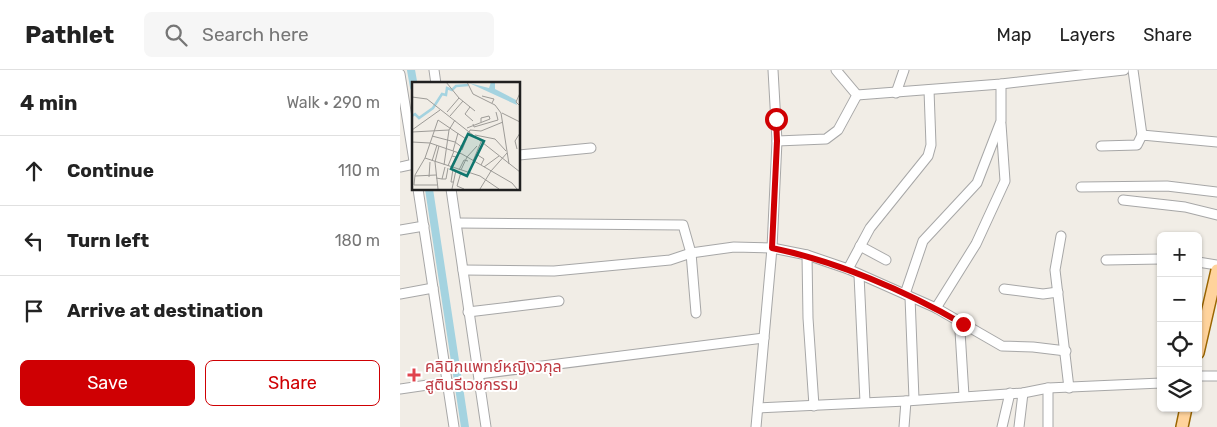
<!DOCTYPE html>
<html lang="en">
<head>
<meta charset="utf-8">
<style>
	:root { --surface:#fff; --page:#f6f6f6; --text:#222; --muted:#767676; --line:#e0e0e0; --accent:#cf0003 }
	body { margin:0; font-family:Rubik,"Noto Sans Thai",sans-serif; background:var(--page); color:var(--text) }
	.controls { position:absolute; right:15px; bottom:15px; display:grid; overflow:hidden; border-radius:8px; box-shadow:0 1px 4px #0004 }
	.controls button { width:45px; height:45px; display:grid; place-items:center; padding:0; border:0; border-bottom:1px solid var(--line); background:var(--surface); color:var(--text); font:25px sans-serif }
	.stop { position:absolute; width:15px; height:15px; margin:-11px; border:4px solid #cf0003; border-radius:50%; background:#fff }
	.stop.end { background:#cf0003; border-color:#fff; box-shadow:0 1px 5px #0008 }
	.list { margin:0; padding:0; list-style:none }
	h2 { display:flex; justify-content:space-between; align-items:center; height:65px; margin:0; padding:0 20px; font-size:21px }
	h2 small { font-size:16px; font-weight:400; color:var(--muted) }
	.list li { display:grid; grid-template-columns:32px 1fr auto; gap:15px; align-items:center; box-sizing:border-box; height:70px; padding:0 20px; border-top:1px solid var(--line) }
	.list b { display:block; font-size:19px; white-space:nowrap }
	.list em { font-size:16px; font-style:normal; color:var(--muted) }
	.actions { display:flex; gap:10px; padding:15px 20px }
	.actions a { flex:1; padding:11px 0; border:1px solid var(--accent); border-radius:8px; text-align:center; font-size:18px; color:var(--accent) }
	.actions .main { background:var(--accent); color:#fff }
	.icon { flex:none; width:28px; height:28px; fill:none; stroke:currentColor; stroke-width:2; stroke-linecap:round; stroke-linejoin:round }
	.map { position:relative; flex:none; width:817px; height:357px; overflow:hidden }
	header { display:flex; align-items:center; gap:30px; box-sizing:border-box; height:70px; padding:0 25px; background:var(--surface); border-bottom:1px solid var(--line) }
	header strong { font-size:24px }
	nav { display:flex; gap:28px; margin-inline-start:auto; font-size:18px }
	.search { width:350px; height:45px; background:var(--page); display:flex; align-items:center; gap:12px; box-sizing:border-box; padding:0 18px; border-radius:8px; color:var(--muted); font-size:19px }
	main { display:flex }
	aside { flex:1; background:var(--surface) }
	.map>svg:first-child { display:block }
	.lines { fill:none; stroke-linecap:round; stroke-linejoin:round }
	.canal { stroke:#a4d3e0; stroke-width:8 }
	.minor-casing { stroke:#a7a7a7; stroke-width:11 }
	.major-casing { stroke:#9b6600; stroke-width:14 }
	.minor { stroke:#fff; stroke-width:9 }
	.major { stroke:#ffd39c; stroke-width:11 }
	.route { stroke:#cf0003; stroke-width:6 }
	.health-dot { fill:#e0444e; stroke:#fff; stroke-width:2 }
	.labels { text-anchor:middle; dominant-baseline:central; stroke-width:4; stroke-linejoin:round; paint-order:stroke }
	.health-label { font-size:16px; fill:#be3a42; stroke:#fff; text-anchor:start }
	.inset-river { fill:none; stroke:#a4d3e0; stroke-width:2.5 }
	.inset-road { fill:none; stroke:#9d9b97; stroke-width:1 }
	.view { fill:#0f766e; fill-opacity:0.15; stroke:#0f766e; stroke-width:2.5 }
	.inset-edge { fill:none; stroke:#202020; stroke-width:2.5 }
</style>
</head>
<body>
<header>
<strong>Pathlet</strong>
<div class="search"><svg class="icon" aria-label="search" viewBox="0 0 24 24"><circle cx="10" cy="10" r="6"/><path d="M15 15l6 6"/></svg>Search here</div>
<nav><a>Map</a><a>Layers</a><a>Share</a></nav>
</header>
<main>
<aside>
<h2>4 min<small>Walk · 290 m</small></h2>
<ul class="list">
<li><svg class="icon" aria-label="ahead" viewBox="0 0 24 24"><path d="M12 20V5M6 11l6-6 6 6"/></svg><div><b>Continue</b></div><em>110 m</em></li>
<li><svg class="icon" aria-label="left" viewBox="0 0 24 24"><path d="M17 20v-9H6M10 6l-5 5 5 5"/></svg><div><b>Turn left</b></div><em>180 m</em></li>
<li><svg class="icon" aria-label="arrive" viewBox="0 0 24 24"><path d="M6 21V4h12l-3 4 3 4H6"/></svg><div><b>Arrive at destination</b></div></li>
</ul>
<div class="actions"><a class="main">Save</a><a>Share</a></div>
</aside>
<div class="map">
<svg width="817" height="357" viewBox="0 0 817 357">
	<rect width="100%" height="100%" fill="#f1ede6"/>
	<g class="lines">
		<g class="canal">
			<path d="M 11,0 L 14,17"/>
			<path d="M 29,119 L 65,357"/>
		</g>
		<g class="minor-casing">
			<g id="minor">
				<path d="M 34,0 L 36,14"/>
				<path d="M 733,0 L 742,65"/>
				<path d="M 0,4 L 14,91"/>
				<path d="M 496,23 L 504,0"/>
				<path d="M 457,25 L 601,14 L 724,0"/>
				<path d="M 377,71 L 426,69 L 438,60 L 457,25 L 436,0"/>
				<path d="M 701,76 L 737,75 L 742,65 L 817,72"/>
				<path d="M 119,85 L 191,78"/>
				<path d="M 0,97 L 14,94"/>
				<path d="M 681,117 L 767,116 L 817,122"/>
				<path d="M 18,119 L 54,357"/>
				<path d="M 51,119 L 86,357"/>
				<path d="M 723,130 L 785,137 L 817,145"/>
				<path d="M 57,153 L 283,155 L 291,183 L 296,243"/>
				<path d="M 0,160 L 24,156"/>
				<path d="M 661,166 L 655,200 L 669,318"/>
				<path d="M 460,176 L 486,190"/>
				<path d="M 407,185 L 408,248 L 414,336"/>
				<path d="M 706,190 L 761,189"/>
				<path d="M 798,192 L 817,195"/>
				<path d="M 448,199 L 470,158 L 528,86 L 531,75 L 529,20"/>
				<path d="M 63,200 L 154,201 L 270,190 L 291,183 L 334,177 L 372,178 L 407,185 L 448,199 L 536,238 L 602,276 L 633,277 L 666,281"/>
				<path d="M 459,205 L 465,332"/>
				<path d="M 604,219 L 643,224 L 658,222"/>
				<path d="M 0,224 L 33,218"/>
				<path d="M 505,224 L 523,171 L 577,113 L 601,51 L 601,14"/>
				<path d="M 510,227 L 514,329"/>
				<path d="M 536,238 L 576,174 L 605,111 L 601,54"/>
				<path d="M 68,242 L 159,231"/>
				<path d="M 563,254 L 560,261 L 564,326"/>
				<path d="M 79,304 L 364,268"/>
				<path d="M 798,306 L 817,306"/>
				<path d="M 0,319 L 48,312"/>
				<path d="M 358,338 L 506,331 L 623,323 L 648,318 L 761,313"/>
				<path d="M 356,357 L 372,178 L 377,71 L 373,0"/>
				<path d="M 504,357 L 506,331"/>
				<path d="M 602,357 L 610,323"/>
				<path d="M 619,357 L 623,323"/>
				<path d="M 648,357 L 648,318"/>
			</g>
		</g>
		<g class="major-casing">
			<g id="major">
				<path d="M 798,283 L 817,200"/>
				<path d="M 782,357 L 786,338"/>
			</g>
		</g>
		<use href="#minor" class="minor"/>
		<use href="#major" class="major"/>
	</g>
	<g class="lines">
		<path class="route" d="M 376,49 L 377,71 L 372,178 C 436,191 506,221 563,254"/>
	</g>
	<path class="health-dot" d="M11.5 297.5h5v5h5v5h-5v5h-5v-5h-5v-5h5z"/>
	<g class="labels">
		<g class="health-label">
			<text x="25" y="296">คลินิกแพทย์หญิงวกุล<tspan x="25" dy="18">สูตินรีเวชกรรม</tspan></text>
		</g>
	</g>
	<g transform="translate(12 12)">
		<rect width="108" height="108" fill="#f1ede6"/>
		<path d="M 79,0 L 83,0 L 83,7 L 104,18 L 105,23 L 57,1 L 77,6 Z" fill="#a4d3e0"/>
		<path class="inset-river" d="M 0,34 L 3,32 L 7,36 L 21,26 L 30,12 L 34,13 L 35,6 L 40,8 L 44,4 L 56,3"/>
		<path class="inset-road" d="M 34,0 L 47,16M 55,0 L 61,12 L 83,23 L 89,31 L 97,82M 108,11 L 104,20 L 108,24M 70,14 L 82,17 L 80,21M 0,15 L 15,17 L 108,90M 58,25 L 53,32 L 61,39M 35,30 L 47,16 L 63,29M 90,31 L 108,40M 38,34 L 51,19M 69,40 L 69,36 L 77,34 L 78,37M 61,42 L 62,45 L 86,38 L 84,30M 55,46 L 78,37M 0,48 L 28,28M 0,50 L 37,48M 63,53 L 83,57 L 94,69M 20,54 L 43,60 L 51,66M 54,57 L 26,38 L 13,76 L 68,94 L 87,107M 0,60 L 18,61 L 50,72 L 100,101 L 105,107M 105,67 L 103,59 L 108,51M 50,68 L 58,48 L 69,49 L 91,40M 41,69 L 46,51M 64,72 L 72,77 L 69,83M 13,76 L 3,93 L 2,103 L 25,103M 20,79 L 25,63M 61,79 L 69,60M 23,80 L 26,107M 23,80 L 27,64M 32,83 L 37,48 L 43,38M 36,84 L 42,69M 39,85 L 44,75 L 40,74M 72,85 L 87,74M 41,87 L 39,100 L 41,100M 47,88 L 52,78 L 56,79M 49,88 L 55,75 L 65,64M 79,89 L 95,71M 49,90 L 45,104 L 52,107M 3,94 L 24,93M 17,95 L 18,80M 24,96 L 30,97 L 33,85M 30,97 L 34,97 L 36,86M 40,107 L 44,88M 68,107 L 79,89"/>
		<path class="view" d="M 56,52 L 72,59 L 55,94 L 39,87 Z"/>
		<rect width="108" height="108" class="inset-edge"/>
	</g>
</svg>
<div class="controls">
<button>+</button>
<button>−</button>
<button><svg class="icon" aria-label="locate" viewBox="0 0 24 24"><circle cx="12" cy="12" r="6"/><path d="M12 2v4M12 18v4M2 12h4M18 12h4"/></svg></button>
<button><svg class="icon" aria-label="layers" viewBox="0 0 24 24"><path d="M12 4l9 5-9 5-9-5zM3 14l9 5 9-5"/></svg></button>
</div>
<div class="stop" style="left:376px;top:49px"></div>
<div class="stop end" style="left:563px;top:254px"></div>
</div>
</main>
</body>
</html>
